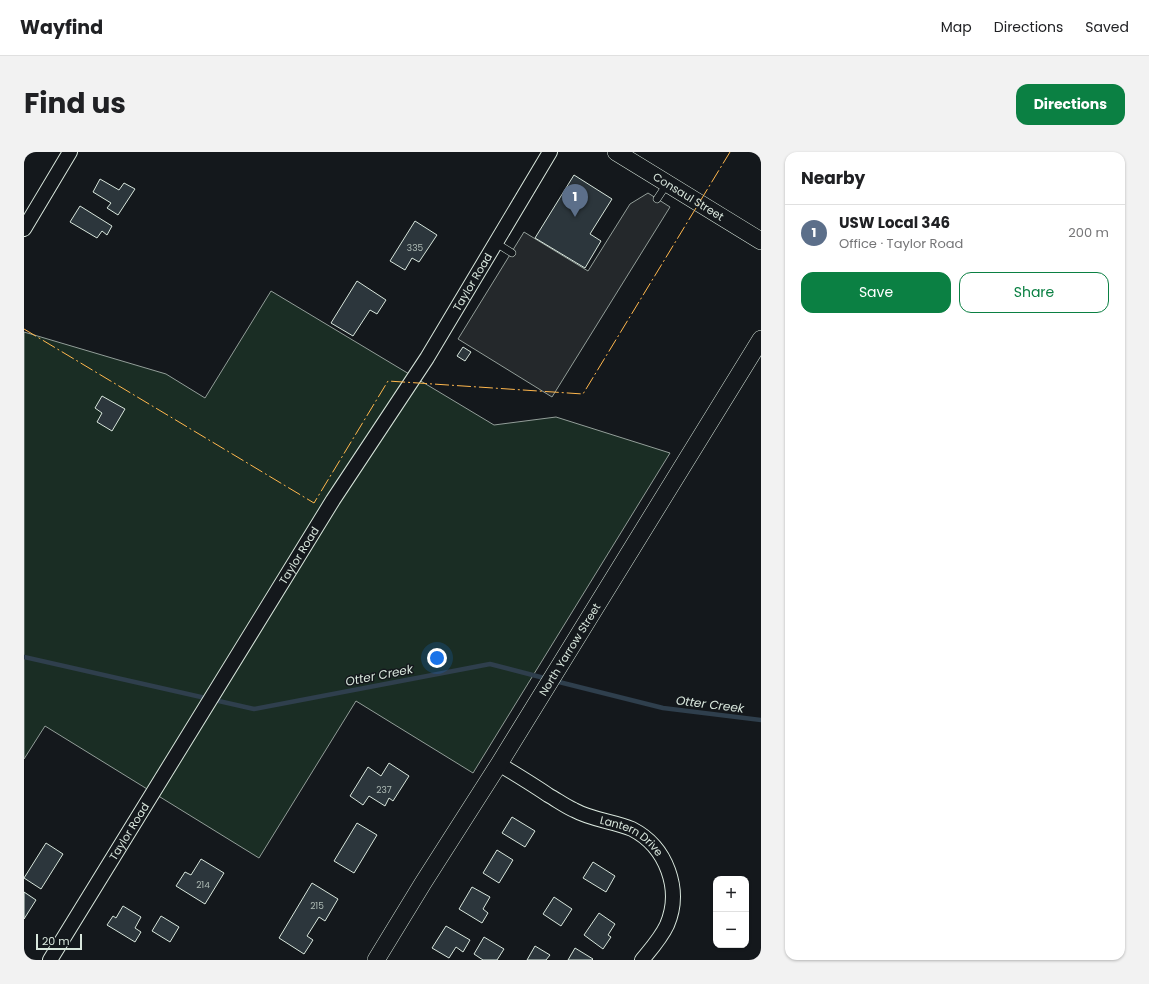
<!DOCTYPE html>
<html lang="en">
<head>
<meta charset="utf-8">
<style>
	:root { --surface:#fff; --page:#f2f2f2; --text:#202124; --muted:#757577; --line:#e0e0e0; --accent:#0b8043 }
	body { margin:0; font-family:Poppins,sans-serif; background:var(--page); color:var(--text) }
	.controls { position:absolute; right:12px; bottom:12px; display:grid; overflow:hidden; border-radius:8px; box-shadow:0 1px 3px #0004 }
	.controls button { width:36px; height:36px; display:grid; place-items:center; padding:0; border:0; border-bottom:1px solid var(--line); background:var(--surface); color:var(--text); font:20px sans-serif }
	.scale { position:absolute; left:12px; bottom:10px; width:46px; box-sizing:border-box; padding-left:4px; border:2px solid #d8e6dc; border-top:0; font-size:11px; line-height:14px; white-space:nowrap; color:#d8e6dc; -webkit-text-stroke:3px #14181c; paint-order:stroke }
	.you { position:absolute; left:413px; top:506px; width:14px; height:14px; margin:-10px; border:3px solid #fff; border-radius:50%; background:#1a73e8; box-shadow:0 0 0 6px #1a73e833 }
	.badge { display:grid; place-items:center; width:26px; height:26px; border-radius:50%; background:var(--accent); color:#fff; font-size:13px; font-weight:700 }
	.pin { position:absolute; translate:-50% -33px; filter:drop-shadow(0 1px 2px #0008) }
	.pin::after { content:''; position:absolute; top:21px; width:14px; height:12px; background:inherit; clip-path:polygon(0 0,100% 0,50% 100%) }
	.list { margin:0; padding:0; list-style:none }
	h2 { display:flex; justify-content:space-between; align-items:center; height:52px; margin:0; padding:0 16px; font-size:17px }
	h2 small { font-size:13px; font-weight:400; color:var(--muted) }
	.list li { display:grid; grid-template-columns:26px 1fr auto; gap:12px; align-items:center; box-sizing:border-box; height:56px; padding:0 16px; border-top:1px solid var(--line) }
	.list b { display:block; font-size:15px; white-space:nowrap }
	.list p { margin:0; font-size:13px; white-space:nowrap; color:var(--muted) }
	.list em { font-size:13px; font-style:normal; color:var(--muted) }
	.actions { display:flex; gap:8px; padding:12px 16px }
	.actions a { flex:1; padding:9px 0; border:1px solid var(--accent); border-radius:12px; text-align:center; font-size:14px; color:var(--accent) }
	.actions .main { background:var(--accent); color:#fff }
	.map { position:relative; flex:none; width:737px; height:808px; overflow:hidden; border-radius:12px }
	header { display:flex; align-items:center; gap:24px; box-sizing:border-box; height:56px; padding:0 20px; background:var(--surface); border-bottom:1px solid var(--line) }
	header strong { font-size:19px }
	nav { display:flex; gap:22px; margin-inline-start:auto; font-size:14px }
	.intro { display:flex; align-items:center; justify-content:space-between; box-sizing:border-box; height:96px; padding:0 24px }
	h1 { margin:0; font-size:28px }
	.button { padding:10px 18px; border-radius:12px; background:var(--accent); color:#fff; font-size:14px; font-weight:700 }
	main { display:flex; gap:24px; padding:0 24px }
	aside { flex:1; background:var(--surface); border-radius:12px; box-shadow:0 1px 3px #0004 }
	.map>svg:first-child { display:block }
	.green { fill:#1a2d24; stroke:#939e99 }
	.parking { fill:#24282b; stroke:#939e99 }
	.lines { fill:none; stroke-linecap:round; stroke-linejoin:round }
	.stream { stroke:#2f3f4d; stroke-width:4.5 }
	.building { fill:#2c363c; stroke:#d8e6dc }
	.service-casing { stroke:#d8e6dc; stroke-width:8 }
	.minor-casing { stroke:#d8e6dc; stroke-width:16 }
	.tertiary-casing { stroke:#d8e6dc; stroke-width:18 }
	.service { stroke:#14181c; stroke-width:7 }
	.minor { stroke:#14181c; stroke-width:14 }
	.tertiary { stroke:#14181c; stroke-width:17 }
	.power { stroke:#ffb74d; stroke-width:1; stroke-dasharray:14 3 2 3; stroke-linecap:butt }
	.labels { text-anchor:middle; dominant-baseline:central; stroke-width:3; stroke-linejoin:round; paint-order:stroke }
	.number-label { font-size:9px; fill:#adbab4 }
	.street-label { font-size:11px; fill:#d8e6dc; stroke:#14181c }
	.water-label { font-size:12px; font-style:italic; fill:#d8e6dc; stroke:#14181c }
</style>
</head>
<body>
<header>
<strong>Wayfind</strong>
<nav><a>Map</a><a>Directions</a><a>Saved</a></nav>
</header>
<div class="intro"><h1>Find us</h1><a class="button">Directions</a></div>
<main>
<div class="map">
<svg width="737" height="808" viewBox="0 0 737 808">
	<rect width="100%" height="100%" fill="#14181c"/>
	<path class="green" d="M 247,139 L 470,273 L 532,265 L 646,301 L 449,621 L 332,549 L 235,706 L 21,574 L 0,607 L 0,180 L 142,222 L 181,246 Z"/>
	<path class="parking" d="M 624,41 L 646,55 L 528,245 L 434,187 L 500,80 L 564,119 L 606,52 Z"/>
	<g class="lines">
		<g class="stream">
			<path d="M 0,505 L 230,557 L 466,512 L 524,527"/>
			<path d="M 531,529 L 639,556 L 737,568"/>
		</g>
	</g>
	<g class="building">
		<path d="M 550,23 L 588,47 L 566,82 L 577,89 L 561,116 L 511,86 Z"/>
		<path d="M 76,27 L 95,38 L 100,31 L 111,37 L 94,63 L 83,56 L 87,51 L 69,40 Z"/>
		<path d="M 56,54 L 88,74 L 83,83 L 78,79 L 73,86 L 46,70 Z"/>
		<path d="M 391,69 L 413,83 L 395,110 L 388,106 L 381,118 L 366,109 Z"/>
		<path d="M 333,129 L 362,148 L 353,162 L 346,158 L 329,184 L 307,171 Z"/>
		<path d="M 439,195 L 447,200 L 441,209 L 433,204 Z"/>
		<path d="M 78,244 L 101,257 L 88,279 L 73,270 L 78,261 L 71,256 Z"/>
		<path d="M 365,611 L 385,624 L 369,649 L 365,646 L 361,654 L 345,644 L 339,653 L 326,644 L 344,615 L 357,624 Z"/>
		<path d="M 488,665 L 511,679 L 501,695 L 478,681 Z"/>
		<path d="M 333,671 L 353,683 L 330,721 L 310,709 Z"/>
		<path d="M 22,691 L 39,702 L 17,737 L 0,726 Z"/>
		<path d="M 473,698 L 489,708 L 475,731 L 459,721 Z"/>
		<path d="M 177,707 L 200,721 L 181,752 L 152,734 L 161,720 L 167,723 Z"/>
		<path d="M 569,710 L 591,724 L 582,740 L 559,726 Z"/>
		<path d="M 288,731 L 314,747 L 301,769 L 295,765 L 283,784 L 289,788 L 280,802 L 255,786 Z"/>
		<path d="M 448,735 L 466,745 L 459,757 L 464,761 L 458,771 L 435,757 Z"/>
		<path d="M 0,740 L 12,748 L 0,767 Z"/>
		<path d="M 530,745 L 548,757 L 537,774 L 519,762 Z"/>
		<path d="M 99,754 L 117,765 L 111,776 L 117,780 L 111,790 L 83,773 L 89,764 L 92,766 Z"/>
		<path d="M 575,761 L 591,772 L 584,783 L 587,785 L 579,797 L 560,783 Z"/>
		<path d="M 137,764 L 155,775 L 146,790 L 128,779 Z"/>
		<path d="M 422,774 L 446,788 L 439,800 L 432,795 L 425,806 L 408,796 Z"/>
		<path d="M 460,785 L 480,797 L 473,808 L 459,808 L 450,802 Z"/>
		<path d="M 511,794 L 526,803 L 522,808 L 503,808 Z"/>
		<path d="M 551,796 L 569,807 L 568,808 L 544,808 Z"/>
	</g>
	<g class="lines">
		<g class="service-casing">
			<g id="service">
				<path d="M 633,47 L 643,32"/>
				<path d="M 472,91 L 488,101"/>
			</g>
		</g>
		<g class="minor-casing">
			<g id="minor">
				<path d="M 0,77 L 46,0"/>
				<path id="s1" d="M 475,612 C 491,622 508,632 524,643 C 533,648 541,654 550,658 C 568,668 589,669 608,677 C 643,695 658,738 643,773 C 637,786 627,797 618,808"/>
				<path id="s2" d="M 26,808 L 309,348 L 403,206 L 526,0"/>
			</g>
		</g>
		<g class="tertiary-casing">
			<g id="tertiary">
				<path id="s3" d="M 592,0 L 737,89"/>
				<path id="s4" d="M 352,808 L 399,731 L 475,612 L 737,187"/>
			</g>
		</g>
		<use href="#service" class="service"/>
		<use href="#minor" class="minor"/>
		<use href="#tertiary" class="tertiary"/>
		<path class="power" d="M 0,177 L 290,351 L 364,229 L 559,242 L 706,0"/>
	</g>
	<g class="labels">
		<g class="number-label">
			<text x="391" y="96">335</text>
			<text x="360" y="638">237</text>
			<text x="179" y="733">214</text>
			<text x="293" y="754">215</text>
		</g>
		<g class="street-label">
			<text stroke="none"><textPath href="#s3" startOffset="85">Consaul Street</textPath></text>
			<text stroke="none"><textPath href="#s2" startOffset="799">Taylor Road</textPath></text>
			<text stroke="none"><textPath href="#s2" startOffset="475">Taylor Road</textPath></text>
			<text stroke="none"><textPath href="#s4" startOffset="366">North Yarrow Street</textPath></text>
			<text stroke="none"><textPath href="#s2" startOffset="151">Taylor Road</textPath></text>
			<text stroke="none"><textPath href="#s1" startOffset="152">Lantern Drive</textPath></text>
		</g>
		<g class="water-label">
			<text transform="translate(355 523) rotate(-11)">Otter Creek</text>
			<text transform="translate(686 552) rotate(7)">Otter Creek</text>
		</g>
	</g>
</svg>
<div class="controls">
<button>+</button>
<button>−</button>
</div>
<div class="scale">20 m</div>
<div class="you"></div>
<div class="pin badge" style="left:551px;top:65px;background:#5c6f8a">1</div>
</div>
<aside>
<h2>Nearby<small></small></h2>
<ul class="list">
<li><span class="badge" style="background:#5c6f8a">1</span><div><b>USW Local 346</b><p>Office · Taylor Road</p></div><em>200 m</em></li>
</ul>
<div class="actions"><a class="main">Save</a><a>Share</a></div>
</aside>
</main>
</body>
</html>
